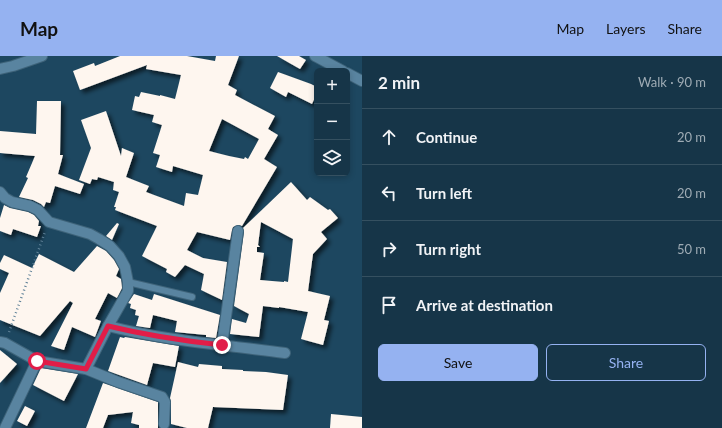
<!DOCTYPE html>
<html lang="en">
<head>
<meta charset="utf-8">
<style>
	:root { --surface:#163548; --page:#234052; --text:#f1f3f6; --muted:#9eabb4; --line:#355060; --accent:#95b2f1 }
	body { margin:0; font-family:Lato,sans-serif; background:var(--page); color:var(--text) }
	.controls { position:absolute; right:12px; top:12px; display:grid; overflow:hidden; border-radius:6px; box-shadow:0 2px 6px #0003 }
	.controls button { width:36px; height:36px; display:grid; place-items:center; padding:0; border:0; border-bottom:1px solid var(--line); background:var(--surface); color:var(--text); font:20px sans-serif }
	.stop { position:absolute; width:12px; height:12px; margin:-9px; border:3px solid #e11d48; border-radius:50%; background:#fff }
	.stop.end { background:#e11d48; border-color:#fff; box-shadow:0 1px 4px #0008 }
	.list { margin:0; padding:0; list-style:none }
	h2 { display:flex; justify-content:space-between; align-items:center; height:52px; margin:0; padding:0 16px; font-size:17px }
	h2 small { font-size:13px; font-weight:400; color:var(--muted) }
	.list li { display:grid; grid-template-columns:26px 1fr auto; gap:12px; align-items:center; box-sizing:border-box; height:56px; padding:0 16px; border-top:1px solid var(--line) }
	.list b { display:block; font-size:15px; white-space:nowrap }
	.list em { font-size:13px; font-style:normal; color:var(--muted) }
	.actions { display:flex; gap:8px; padding:12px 16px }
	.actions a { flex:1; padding:9px 0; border:1px solid var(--accent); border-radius:6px; text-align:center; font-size:14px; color:var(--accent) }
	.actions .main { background:var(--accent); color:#111 }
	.icon { flex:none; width:22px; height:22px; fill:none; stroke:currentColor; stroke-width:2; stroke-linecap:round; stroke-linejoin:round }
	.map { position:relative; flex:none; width:362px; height:372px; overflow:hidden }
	header { display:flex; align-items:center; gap:24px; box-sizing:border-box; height:56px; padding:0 20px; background:var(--accent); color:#111 }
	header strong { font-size:19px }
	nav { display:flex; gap:22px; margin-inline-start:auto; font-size:14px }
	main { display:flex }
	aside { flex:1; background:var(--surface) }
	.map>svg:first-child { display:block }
	.building { fill:#fef6ef; fill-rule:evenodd; filter:url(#shadow) }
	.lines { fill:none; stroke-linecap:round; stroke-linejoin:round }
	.service-casing { stroke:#3e6379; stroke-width:8 }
	.minor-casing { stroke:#3e6379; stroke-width:12 }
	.tertiary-casing { stroke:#3e6379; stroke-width:12 }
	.path { stroke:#618399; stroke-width:2.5; stroke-dasharray:1 3; stroke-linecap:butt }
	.service { stroke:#5984a0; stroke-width:6 }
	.minor { stroke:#5984a0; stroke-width:10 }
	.tertiary { stroke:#5984a0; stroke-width:10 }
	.route { stroke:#e11d48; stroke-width:5 }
</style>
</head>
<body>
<header>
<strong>Map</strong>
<nav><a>Map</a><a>Layers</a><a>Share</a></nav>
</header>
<main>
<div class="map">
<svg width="362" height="372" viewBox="0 0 362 372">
	<defs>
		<filter id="shadow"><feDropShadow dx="3.5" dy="3.5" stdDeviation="2" flood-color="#0009"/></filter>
	</defs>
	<rect width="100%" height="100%" fill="#1d4760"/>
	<g class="building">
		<path d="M 120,0 L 187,0 L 215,5 L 216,0 L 239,0 L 228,29 L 237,34 L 235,39 L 275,60 L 268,73 L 278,79 L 264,103 L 277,111 L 242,170 L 239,169 L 233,171 L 232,174 L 230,184 L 197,176 L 187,194 L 203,202 L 227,206 L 222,244 L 201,234 L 204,218 L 185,209 L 175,221 L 166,216 L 167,213 L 142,200 L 157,170 L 115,154 L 116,151 L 114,151 L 119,136 L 113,134 L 114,126 L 98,121 L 97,124 L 92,123 L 90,128 L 79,124 L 91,92 L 81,64 L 106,55 L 121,100 L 122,92 L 134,97 L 126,121 L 149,130 L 146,136 L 184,150 L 186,137 L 198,139 L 203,119 L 173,110 L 172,116 L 156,111 L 160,99 L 153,97 L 162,69 L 152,66 L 154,59 L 132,54 L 135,40 L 139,41 L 141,36 L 160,40 L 160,39 L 175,43 L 181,19 L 146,13 L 147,9 L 80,34 L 73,15 L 94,7 L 95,10 ZM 222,63 L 259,83 L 248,103 L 245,101 L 244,103 L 229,100 L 209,95 Z"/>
		<path d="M 277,0 L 299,0 L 306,4 L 300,13 Z"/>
		<path d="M 278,16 L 311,28 L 317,31 L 317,37 L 312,48 L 288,36 L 286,41 L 270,32 Z"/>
		<path d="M 37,45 L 61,45 L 60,99 L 63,99 L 58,118 L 84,128 L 80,138 L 55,130 L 50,147 L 46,146 L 44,151 L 41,148 L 33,144 L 19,141 L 28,122 L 26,121 L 35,100 L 0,97 L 0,75 L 36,78 Z"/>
		<path d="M 291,126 L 307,144 L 310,141 L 328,154 L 330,153 L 338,162 L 321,176 L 327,183 L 313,198 L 308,235 L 330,240 L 324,264 L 329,265 L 323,289 L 301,283 L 308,256 L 279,251 L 279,252 L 263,250 L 259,281 L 230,278 L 232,263 L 246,267 L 249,258 L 234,250 L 244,176 L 243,172 ZM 261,166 L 293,183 L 288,226 L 284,225 L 284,226 L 260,224 L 264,197 L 257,196 L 257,191 L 260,191 L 258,189 Z"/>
		<path d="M 4,149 L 10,152 L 28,156 L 34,159 L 39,165 L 38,170 L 41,170 L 37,181 L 13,173 L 11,179 L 0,175 L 0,162 Z"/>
		<path d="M 117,167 L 119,168 L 112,184 L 106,180 Z"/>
		<path d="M 97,190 L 106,195 L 114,204 L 119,213 L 116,220 L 121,223 L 122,232 L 117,242 L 108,237 L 95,263 L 101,265 L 95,281 L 72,271 L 64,294 L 51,290 L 73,247 L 70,245 L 40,280 L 0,264 L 0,237 L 9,217 L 0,213 L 0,207 L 4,199 L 32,212 L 39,198 L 74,216 Z"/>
		<path d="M 134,238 L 152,244 L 154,238 L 220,259 L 216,282 L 206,281 L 206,279 L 175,276 L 177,265 L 153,259 L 150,272 L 136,270 L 139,260 L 135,259 L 136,254 L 130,252 L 131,248 L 128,247 Z"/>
		<path d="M 120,281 L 124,282 L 125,281 L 179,290 L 175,311 L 153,307 L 147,329 L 108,315 Z"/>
		<path d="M 0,294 L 17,308 L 0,327 Z"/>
		<path d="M 178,306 L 198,311 L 199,308 L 222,310 L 222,313 L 243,314 L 243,315 L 266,316 L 288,319 L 283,354 L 213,351 L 208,372 L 187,372 L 171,368 L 171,346 L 170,342 Z"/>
		<path d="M 41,312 L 78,318 L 64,345 L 33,329 Z"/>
		<path d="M 103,327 L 158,346 L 158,372 L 139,372 L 139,369 L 131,367 L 133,356 L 108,359 L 103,372 L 86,372 Z"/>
		<path d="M 25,350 L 35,355 L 27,370 L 17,365 Z"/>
		<path d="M 331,358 L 362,361 L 362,372 L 330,372 Z"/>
	</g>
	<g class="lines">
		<g class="service-casing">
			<path id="service" d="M 128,226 L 192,241"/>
		</g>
		<g class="minor-casing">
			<g id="minor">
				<path d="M 0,13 L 13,10 L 42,0"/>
				<path d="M 0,136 L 5,142 L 12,146 L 30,150 L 38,154 L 49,166 L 90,178 L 99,183 L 110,190 L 119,200 L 125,211 L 128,226 L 128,235 L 108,270 L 86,313"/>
				<path d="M 108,270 C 166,285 226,289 285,297"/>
				<path d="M 0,286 L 5,287 L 37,305 L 86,313 L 118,326 L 162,341 L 165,346 L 164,368"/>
				<path d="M 222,289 L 238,175"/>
				<path d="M 5,372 L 37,305"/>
			</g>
		</g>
		<g class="tertiary-casing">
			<g id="tertiary">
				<path d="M 315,0 L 343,15"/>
				<path d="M 347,17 L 362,25"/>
			</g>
		</g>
		<path class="path" d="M 9,276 L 45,176"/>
		<use href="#service" class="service"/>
		<use href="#minor" class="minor"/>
		<use href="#tertiary" class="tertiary"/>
	</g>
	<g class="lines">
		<path class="route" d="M 37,305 L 86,313 L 108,270 C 145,279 184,285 222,289"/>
	</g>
</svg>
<div class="controls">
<button>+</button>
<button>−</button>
<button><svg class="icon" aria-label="layers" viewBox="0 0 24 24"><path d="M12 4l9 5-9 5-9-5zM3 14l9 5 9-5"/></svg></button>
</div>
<div class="stop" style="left:37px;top:305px"></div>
<div class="stop end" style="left:222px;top:289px"></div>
</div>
<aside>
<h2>2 min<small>Walk · 90 m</small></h2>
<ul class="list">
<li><svg class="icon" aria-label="ahead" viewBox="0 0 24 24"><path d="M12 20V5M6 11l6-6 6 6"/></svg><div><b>Continue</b></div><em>20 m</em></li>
<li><svg class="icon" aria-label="left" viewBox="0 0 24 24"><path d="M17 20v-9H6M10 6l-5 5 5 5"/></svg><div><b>Turn left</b></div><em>20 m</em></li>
<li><svg class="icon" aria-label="right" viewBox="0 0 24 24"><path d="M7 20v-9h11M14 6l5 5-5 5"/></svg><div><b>Turn right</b></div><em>50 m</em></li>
<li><svg class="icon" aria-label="arrive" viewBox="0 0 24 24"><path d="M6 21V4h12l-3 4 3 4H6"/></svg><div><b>Arrive at destination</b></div></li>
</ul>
<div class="actions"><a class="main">Save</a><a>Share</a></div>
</aside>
</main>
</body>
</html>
